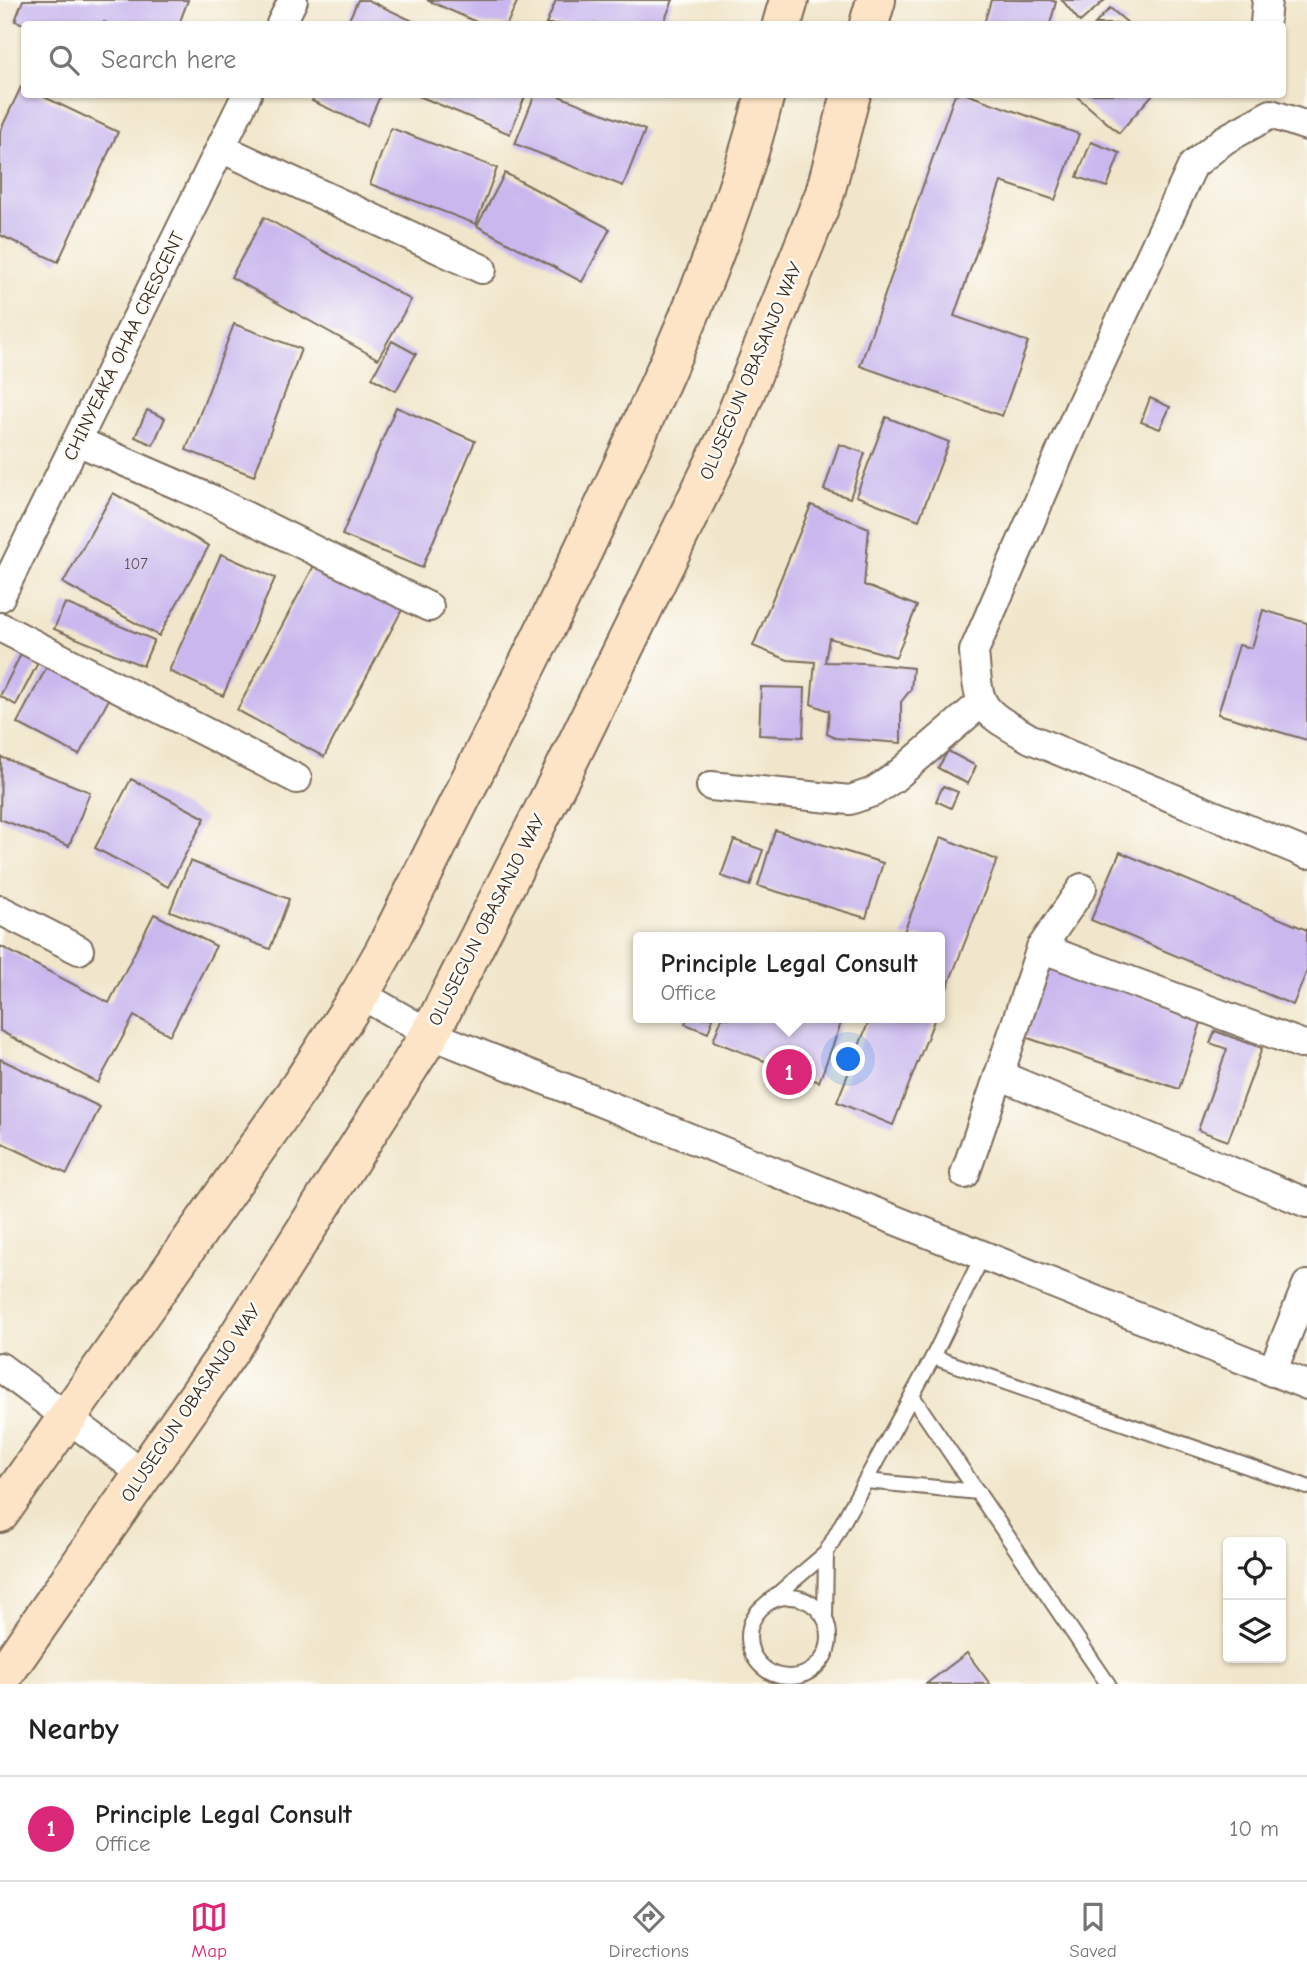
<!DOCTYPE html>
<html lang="en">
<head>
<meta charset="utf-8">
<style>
	:root { --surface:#fff; --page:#f6f6f6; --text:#222; --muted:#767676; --line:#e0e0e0; --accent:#db2777 }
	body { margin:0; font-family:"Comic Neue",sans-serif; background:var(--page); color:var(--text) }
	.controls { position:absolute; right:21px; bottom:21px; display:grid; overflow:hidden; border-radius:7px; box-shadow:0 2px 5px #0004 }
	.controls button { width:63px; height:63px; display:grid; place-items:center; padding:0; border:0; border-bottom:2px solid var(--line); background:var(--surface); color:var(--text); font:35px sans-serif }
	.you { position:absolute; left:849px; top:1060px; width:24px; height:24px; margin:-18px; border:5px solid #fff; border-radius:50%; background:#1a73e8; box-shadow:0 0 0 10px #1a73e833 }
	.badge { display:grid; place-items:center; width:46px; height:46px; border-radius:50%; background:var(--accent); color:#fff; font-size:23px; font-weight:700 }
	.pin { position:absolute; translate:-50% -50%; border:4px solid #fff; box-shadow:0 2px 7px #0006 }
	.popup { position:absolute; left:633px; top:932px; width:312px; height:91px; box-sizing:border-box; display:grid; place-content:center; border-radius:7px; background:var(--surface); filter:drop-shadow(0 2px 5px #0005); font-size:23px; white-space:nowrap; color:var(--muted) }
	.popup b { font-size:26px; color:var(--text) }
	.popup::after { content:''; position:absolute; left:50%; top:100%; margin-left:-14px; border:14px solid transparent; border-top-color:var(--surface) }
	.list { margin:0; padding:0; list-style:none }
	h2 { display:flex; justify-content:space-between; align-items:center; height:91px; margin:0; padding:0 28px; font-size:30px }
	h2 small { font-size:23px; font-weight:400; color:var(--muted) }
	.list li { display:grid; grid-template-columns:46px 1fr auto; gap:21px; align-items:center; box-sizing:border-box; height:105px; padding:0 28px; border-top:2px solid var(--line) }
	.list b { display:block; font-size:26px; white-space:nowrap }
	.list p { margin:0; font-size:23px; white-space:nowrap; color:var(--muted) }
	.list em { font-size:23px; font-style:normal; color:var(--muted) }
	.icon { flex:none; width:38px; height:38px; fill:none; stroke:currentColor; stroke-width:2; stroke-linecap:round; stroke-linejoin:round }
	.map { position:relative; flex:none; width:1307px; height:1684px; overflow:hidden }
	.search { position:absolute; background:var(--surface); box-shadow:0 2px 5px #0004; left:21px; right:21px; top:21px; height:77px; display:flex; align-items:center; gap:18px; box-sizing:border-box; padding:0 24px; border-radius:7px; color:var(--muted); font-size:26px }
	.sheet { height:196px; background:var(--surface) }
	nav { display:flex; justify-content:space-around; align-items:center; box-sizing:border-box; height:98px; border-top:2px solid var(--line); background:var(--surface); font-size:19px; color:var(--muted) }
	nav a { display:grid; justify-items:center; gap:4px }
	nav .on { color:var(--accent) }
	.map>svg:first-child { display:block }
	.building { fill:#c9b7ee }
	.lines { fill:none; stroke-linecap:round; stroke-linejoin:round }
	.service-casing { stroke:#7b6c5b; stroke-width:18 }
	.minor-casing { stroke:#7b6c5b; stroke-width:32 }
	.secondary-casing { stroke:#7b6c5b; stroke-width:42 }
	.service { stroke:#fff; stroke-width:14 }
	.minor { stroke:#fff; stroke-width:28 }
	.secondary { stroke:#fee4c6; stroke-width:38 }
	.labels { text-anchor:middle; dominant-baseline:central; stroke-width:5; stroke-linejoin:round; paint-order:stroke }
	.number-label { font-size:16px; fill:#5e4d52 }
	.street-label { font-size:19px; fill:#3b2a1e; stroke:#fdfcf7 }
</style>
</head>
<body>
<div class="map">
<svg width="1307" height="1684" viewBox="0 0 1307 1684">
	<rect width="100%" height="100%" fill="#fdfcf7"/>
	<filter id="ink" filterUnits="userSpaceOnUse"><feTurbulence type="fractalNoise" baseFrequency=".0143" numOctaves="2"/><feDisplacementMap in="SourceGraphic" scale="14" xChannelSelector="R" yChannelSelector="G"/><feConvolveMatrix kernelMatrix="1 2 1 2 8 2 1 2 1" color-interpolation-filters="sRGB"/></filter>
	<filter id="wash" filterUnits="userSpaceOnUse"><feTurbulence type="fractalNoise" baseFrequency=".00686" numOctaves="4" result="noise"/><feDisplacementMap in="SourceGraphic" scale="28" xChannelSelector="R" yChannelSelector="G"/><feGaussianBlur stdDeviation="1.57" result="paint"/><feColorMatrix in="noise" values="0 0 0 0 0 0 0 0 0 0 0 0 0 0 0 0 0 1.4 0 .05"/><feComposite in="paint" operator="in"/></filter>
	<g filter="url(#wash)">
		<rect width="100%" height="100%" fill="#f1e6cb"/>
		<g id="blocks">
			<g class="building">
				<path d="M 23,0 L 188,0 L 179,24 L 109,24 L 104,22 L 103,24 L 24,24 L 15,21 Z"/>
				<path d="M 358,0 L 368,0 L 415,22 L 413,24 L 347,24 Z"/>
				<path d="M 427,0 L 518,0 L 507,24 L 481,24 Z"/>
				<path d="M 556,0 L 673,0 L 663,24 L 546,24 Z"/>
				<path d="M 991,0 L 1050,0 L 1056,2 L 1050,24 L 984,24 Z"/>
				<path d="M 1062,0 L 1105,0 L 1080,22 Z"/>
				<path d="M 1110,8 L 1129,24 L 1095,24 Z"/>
				<path d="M 21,87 L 24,88 L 24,94 L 38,94 L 118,132 L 58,262 L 0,235 L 0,131 Z"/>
				<path d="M 315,94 L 381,94 L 367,126 L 312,101 Z"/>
				<path d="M 414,94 L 526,94 L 510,134 Z"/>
				<path d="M 535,94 L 554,94 L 645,130 L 623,186 L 515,144 Z"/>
				<path d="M 955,94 L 966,94 L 1079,134 L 1055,200 L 1001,182 L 954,316 L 1028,342 L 1002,416 L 860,366 Z"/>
				<path d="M 1074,94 L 1153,94 L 1119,133 Z"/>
				<path d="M 391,128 L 497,168 L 476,224 L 370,184 Z"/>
				<path d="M 1091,142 L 1120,153 L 1107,187 L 1077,177 Z"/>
				<path d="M 505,173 L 610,229 L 582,282 L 477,226 Z"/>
				<path d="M 264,217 L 411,300 L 378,359 L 231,277 Z"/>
				<path d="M 234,324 L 301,349 L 254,476 L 186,450 Z"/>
				<path d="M 392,341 L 416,354 L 396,391 L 372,378 Z"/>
				<path d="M 1150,398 L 1170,407 L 1160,429 L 1141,422 Z"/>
				<path d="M 396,407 L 475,441 L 422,568 L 342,535 Z"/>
				<path d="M 147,410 L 165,418 L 153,445 L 135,437 Z"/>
				<path d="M 886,417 L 949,442 L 919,520 L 856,496 Z"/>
				<path d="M 839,444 L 865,453 L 850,498 L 824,490 Z"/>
				<path d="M 113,493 L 209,546 L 159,636 L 63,583 Z"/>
				<path d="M 811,505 L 869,528 L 864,585 L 917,606 L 896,657 L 829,638 L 825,662 L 864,663 L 913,668 L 911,689 L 901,702 L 901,743 L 835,738 L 827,734 L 829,711 L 811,704 L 815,662 L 788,660 L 753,646 Z"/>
				<path d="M 221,554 L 275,578 L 223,696 L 169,671 Z"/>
				<path d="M 317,560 L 404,606 L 324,757 L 237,710 Z"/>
				<path d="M 65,603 L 154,640 L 143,666 L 54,629 Z"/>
				<path d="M 1263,610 L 1307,623 L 1307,740 L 1218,714 L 1239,645 L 1252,648 Z"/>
				<path d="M 23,650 L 40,659 L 16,705 L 0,696 Z"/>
				<path d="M 52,657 L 114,690 L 79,755 L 17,723 Z"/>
				<path d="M 761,687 L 805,688 L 803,737 L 759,735 Z"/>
				<path d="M 948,751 L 976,766 L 968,784 L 938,768 Z"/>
				<path d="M 1,757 L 90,792 L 69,846 L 0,819 Z"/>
				<path d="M 131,779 L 205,818 L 168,887 L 95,848 Z"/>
				<path d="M 943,786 L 958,792 L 951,808 L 936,801 Z"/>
				<path d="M 775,830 L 883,863 L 866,918 L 758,886 Z"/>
				<path d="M 941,837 L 997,860 L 940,1006 L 940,937 L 902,937 Z"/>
				<path d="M 734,840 L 763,850 L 750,886 L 721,876 Z"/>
				<path d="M 1120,852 L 1307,930 L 1307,971 L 1293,1005 L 1091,920 Z"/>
				<path d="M 190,861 L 289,899 L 270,949 L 170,911 Z"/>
				<path d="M 154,914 L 216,946 L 170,1035 L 134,1016 L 98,1083 L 0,1031 L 0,946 L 109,1003 Z"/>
				<path d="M 1046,965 L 1203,1017 L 1179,1089 L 1022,1036 Z"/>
				<path d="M 687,1018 L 713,1018 L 708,1033 L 685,1024 Z"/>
				<path d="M 722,1018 L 843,1018 L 819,1082 L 713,1041 Z"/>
				<path d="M 870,1018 L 935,1018 L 893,1125 L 837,1102 Z"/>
				<path d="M 1215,1031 L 1262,1048 L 1228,1141 L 1198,1130 L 1227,1049 L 1210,1043 Z"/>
				<path d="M 0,1059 L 100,1107 L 67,1174 L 0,1142 Z"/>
				<path d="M 967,1653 L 990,1684 L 926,1684 Z"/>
			</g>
		</g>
	</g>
	<g filter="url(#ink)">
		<use href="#blocks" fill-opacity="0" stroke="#7b6c5b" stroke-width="2"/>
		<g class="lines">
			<g class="service-casing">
				<g id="service">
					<path d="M 933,1357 L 1307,1487"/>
					<path d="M 912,1396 L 1108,1684"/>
					<path d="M 866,1481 L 978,1492"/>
					<circle cx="789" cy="1637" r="40"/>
					<path d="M 766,1604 L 826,1553 L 933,1357 L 982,1257"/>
					<path d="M 825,1619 L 826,1553"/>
				</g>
			</g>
			<g class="minor-casing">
				<g id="minor">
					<path d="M 281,24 L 293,0"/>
					<path d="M 1265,24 L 1267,0"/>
					<path d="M 1307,126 L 1271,114 L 1224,140 L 1193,165 L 1080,407 L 974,651 C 979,711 979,709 1031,739 L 1307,854"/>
					<path d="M 221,148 L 482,269"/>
					<path d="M 77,441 L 213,500 L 429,607"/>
					<path d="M 0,597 L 247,94"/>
					<path d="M 0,627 L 297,779"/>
					<path d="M 711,786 L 850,800 L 873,792 L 894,778 L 981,703"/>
					<path d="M 0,910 L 79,950"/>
					<path d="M 1041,948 L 1301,1044"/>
					<path d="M 360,994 L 430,1034 L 1307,1385"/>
					<path d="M 999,1075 L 1041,948 L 1082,888"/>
					<path d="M 965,1174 L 999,1075 L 1307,1203"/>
					<path d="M 0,1367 L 143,1474"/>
					<path d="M 1272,1372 L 1307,1285"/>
				</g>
			</g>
			<g class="secondary-casing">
				<g id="secondary">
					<path d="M 782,24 L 789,0"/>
					<path d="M 869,24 L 876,0"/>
					<path d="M 0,1513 L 301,1085 L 360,994 L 385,950 C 465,789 548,629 623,465 C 678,345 733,223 765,94"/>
					<path d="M 0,1680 L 227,1354 L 430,1034 L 566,766 L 729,433 L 825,193 L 851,94"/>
				</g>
			</g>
			<use href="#service" class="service"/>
			<use href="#minor" class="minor"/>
			<use href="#secondary" class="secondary"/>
		</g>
	</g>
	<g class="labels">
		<g class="number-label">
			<text x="136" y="564">107</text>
		</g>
		<g class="street-label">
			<text transform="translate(124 346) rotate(-64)">CHINYEAKA OHAA CRESCENT</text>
			<text transform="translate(751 371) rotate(-67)">OLUSEGUN OBASANJO WAY</text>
			<text transform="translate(487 920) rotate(-63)">OLUSEGUN OBASANJO WAY</text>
			<text transform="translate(191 1403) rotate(-56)">OLUSEGUN OBASANJO WAY</text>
		</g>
	</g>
</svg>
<div class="controls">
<button><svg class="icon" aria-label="locate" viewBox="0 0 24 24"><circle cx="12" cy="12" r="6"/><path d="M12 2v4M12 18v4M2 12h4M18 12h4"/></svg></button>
<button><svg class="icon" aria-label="layers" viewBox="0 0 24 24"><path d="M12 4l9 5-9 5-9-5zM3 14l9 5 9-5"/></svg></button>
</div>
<div class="you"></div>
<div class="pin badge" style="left:789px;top:1072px">1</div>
<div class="popup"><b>Principle Legal Consult</b>Office</div>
<div class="search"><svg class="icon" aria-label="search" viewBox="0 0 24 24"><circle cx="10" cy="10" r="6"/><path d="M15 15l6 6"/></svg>Search here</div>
</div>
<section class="sheet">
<h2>Nearby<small></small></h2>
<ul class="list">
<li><span class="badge">1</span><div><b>Principle Legal Consult</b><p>Office</p></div><em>10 m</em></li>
</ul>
</section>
<nav>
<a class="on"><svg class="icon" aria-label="map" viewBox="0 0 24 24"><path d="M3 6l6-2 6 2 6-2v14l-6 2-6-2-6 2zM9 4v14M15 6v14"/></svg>Map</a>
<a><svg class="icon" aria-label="directions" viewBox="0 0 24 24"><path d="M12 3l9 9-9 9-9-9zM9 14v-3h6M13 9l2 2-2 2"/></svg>Directions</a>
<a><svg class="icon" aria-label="saved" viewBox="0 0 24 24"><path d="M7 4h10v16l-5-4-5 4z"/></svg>Saved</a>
</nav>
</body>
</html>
